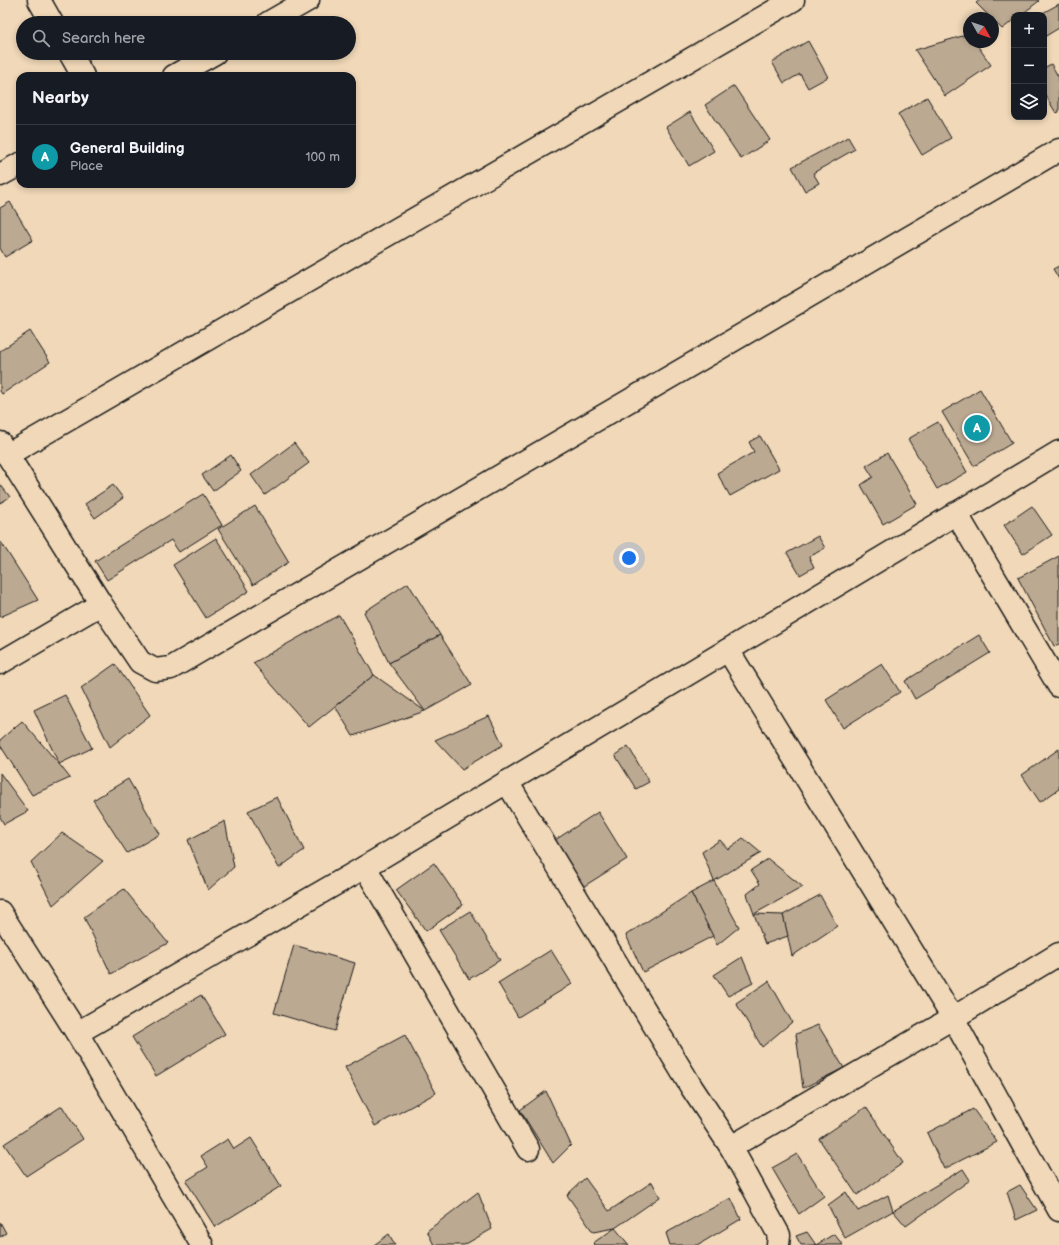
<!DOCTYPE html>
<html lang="en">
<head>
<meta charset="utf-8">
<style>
	:root { --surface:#171b24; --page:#242831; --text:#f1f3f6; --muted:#9ea1a6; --line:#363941; --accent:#1f6fb2 }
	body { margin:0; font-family:"Balsamiq Sans",sans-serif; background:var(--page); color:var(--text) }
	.controls { position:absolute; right:12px; top:12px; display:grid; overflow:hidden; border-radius:8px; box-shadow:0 2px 6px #0003 }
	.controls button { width:36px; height:36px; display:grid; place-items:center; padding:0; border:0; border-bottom:1px solid var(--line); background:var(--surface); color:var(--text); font:20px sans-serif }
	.compass { position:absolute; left:963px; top:12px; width:36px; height:36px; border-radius:50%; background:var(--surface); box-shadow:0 2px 6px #0003; rotate:130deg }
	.you { position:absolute; left:629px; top:558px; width:14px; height:14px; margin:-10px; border:3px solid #fff; border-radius:50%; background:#1a73e8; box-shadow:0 0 0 6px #1a73e833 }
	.badge { display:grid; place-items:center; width:26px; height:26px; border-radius:50%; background:var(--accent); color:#fff; font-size:13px; font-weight:700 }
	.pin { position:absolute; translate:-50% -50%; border:2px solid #fff; box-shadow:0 1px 4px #0006 }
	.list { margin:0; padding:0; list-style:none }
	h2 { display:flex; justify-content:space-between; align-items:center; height:52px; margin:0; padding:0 16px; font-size:17px }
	h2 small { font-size:13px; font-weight:400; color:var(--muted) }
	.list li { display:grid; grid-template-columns:26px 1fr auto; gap:12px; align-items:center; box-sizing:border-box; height:64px; padding:0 16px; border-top:1px solid var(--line) }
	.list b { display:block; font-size:15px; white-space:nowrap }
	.list p { margin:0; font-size:13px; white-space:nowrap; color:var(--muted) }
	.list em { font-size:13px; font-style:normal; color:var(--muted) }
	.icon { flex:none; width:22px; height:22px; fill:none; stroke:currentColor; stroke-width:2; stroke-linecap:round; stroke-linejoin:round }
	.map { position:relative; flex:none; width:1059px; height:1245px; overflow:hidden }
	.search { position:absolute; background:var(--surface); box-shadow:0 2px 6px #0003; left:16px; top:16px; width:340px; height:44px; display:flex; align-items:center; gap:10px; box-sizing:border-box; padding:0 14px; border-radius:22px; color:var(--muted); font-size:15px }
	.panel { position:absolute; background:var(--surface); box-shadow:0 2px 6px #0003; left:16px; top:72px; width:340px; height:116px; border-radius:12px }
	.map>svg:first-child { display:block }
	.building { fill:#bca992; stroke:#1c1c1c }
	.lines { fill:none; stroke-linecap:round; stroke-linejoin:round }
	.minor-casing { stroke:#1c1c1c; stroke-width:25 }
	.minor { stroke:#f0d8b8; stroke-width:22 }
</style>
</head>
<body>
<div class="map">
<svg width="1059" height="1245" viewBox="0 0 1059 1245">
	<rect width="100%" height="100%" fill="#f0d8b8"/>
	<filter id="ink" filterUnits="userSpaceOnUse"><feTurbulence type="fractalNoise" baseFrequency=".025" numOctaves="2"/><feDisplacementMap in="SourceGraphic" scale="8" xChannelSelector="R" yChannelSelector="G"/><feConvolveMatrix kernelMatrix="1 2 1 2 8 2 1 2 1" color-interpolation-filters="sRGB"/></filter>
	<g filter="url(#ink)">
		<g class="building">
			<path d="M 980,0 L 1038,0 L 1039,1 L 1021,15 L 1014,15 L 1014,20 L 1002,29 L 993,20 L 993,18 L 991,18 L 976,3 Z"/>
			<path d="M 1059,4 L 1059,28 L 1044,37 L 1044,15 L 1039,15 Z"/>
			<path d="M 969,34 L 969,42 L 975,42 L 991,65 L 945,96 L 915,50 Z"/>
			<path d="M 808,41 L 828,77 L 808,88 L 800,74 L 784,83 L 772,62 Z"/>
			<path d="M 1051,64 L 1059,78 L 1059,112 L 1056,113 L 1044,93 L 1044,68 Z"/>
			<path d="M 734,86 L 770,140 L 741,159 L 705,105 Z"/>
			<path d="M 927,97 L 951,138 L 922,155 L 898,114 Z"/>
			<path d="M 690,112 L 714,151 L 689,166 L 666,127 Z"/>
			<path d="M 848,137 L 855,149 L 813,173 L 819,183 L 805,191 L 792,167 Z"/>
			<path d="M 10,202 L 33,240 L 5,257 L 0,248 L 0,208 Z"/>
			<path d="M 1059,266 L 1059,279 L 1053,269 Z"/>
			<path d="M 30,331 L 50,362 L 2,394 L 0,391 L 0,351 Z"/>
			<path d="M 980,389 L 1012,443 L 974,466 L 942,412 Z"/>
			<path d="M 938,422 L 967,472 L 937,489 L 908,439 Z"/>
			<path d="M 760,436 L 779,469 L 730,496 L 717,473 L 754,452 L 749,442 Z"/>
			<path d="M 294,443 L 309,463 L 265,495 L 251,475 Z"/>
			<path d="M 887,453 L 917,504 L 883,524 L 861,485 L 873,477 L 866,466 Z"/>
			<path d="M 231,455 L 241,471 L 213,491 L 202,475 Z"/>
			<path d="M 0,484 L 10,497 L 0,503 Z"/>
			<path d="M 113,485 L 123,498 L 95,518 L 85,504 Z"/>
			<path d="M 203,494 L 222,525 L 179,552 L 171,540 L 107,580 L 95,561 Z"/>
			<path d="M 255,506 L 289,562 L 253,585 L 218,529 Z"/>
			<path d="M 1032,506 L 1052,535 L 1023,554 L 1004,525 Z"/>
			<path d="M 818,536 L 825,548 L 809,557 L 814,567 L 800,575 L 787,553 Z"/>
			<path d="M 216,538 L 249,591 L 206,618 L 173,565 Z"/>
			<path d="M 1,542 L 38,600 L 0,617 L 0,543 Z"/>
			<path d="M 1059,556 L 1059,644 L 1054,646 L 1018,578 Z"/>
			<path d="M 408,583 L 440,635 L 389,663 L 364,612 Z"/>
			<path d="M 339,615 L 374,675 L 309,727 L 253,663 Z"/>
			<path d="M 440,635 L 472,685 L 425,711 L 389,663 Z"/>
			<path d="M 979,635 L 990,653 L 915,699 L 905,681 Z"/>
			<path d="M 115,664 L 150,715 L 110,747 L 81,688 Z"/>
			<path d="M 882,664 L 900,692 L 843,728 L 826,700 Z"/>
			<path d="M 374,675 L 425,711 L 353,736 L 335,706 Z"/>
			<path d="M 65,695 L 92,748 L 59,764 L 34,710 Z"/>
			<path d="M 489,716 L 503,745 L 462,769 L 435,740 Z"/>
			<path d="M 22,721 L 59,764 L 70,778 L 32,795 L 0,745 L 0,740 Z"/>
			<path d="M 628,746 L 649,782 L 636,789 L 615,755 Z"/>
			<path d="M 1059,749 L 1059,789 L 1040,802 L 1022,775 Z"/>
			<path d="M 0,773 L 28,811 L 4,824 L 0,817 Z"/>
			<path d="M 128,779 L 160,834 L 127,853 L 93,800 Z"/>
			<path d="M 277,797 L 304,850 L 279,868 L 248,811 Z"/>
			<path d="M 598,812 L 627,859 L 578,890 L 549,844 Z"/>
			<path d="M 225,821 L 234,867 L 208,890 L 188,840 Z"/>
			<path d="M 62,833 L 103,861 L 53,905 L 31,862 Z"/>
			<path d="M 743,838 L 761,853 L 714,881 L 702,852 L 720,840 L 728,849 Z"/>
			<path d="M 768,859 L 803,887 L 754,914 L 747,894 L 760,884 L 751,870 Z"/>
			<path d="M 434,863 L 463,905 L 426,931 L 396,890 Z"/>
			<path d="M 714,881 L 739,927 L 717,945 L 691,893 Z"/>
			<path d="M 124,889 L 168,943 L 111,974 L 84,917 Z"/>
			<path d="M 691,893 L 713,936 L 643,972 L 626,935 Z"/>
			<path d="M 820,895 L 837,926 L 792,956 L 783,915 Z"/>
			<path d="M 470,911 L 500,960 L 469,979 L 439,930 Z"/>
			<path d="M 754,914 L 783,915 L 788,936 L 765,944 Z"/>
			<path d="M 294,945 L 355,963 L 335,1031 L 274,1013 Z"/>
			<path d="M 551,950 L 572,984 L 518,1017 L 498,983 Z"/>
			<path d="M 742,957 L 753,983 L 728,996 L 714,975 Z"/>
			<path d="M 769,981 L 792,1022 L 762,1047 L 736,1003 Z"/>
			<path d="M 201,995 L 225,1034 L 156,1076 L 132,1037 Z"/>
			<path d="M 818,1025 L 844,1068 L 803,1088 L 796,1034 Z"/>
			<path d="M 405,1035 L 436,1093 L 375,1126 L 345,1067 Z"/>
			<path d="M 546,1091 L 571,1145 L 553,1163 L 520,1110 Z"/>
			<path d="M 62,1106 L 83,1139 L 26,1176 L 4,1144 Z"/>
			<path d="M 866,1107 L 903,1163 L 857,1195 L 819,1139 Z"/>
			<path d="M 973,1109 L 997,1142 L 944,1169 L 927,1133 Z"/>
			<path d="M 251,1138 L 281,1186 L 215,1227 L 186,1181 L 208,1167 L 201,1156 L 228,1139 L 234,1149 Z"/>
			<path d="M 797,1154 L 824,1196 L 799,1214 L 772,1168 Z"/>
			<path d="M 963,1169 L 970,1180 L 906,1226 L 893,1211 Z"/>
			<path d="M 585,1178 L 609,1211 L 652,1182 L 660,1197 L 615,1228 L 593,1232 L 567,1195 Z"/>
			<path d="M 1020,1185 L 1037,1210 L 1016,1220 L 1007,1192 Z"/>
			<path d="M 478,1192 L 492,1229 L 464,1245 L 434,1245 L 427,1231 Z"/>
			<path d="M 846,1192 L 858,1211 L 888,1195 L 893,1211 L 845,1238 L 828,1205 Z"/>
			<path d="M 731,1198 L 741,1219 L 698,1245 L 670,1245 L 666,1233 Z"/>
			<path d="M 0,1222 L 6,1233 L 0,1237 Z"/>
			<path d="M 615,1228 L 629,1245 L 595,1245 L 593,1243 Z"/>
			<path d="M 807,1232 L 816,1245 L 801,1245 L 796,1236 Z"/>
			<path d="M 389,1234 L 395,1245 L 374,1245 Z"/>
			<path d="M 834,1234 L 843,1245 L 816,1245 Z"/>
		</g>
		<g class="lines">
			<g class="minor-casing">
				<g id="minor">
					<path d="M 39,0 L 52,23"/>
					<path d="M 268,23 L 308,0"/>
					<path d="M 70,53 L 83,76"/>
					<path d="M 174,76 L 215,53"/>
					<path d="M 0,175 L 20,164"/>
					<path d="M 0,443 L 101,604 L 140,662 L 155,670 L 171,668 L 1059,150"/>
					<path d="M 7,455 L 793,0"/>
					<path d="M 956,513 L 1059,686"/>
					<path d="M 728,650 L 953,1018 L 1059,1210"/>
					<path d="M 0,663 L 101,604"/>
					<path d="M 507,782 L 692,1088 L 731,1147 L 779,1235 L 778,1245"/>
					<path d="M 365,867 L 528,1149"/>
					<path d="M 0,912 L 77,1033 L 202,1245"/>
					<path d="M 77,1033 L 365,867 L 1059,452"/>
					<path d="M 731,1147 L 953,1018 L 1059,954"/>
				</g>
			</g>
			<use href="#minor" class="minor"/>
		</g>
	</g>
</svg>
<div class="controls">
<button>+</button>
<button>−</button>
<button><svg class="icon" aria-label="layers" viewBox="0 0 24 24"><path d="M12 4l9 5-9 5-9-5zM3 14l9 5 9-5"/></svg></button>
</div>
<svg class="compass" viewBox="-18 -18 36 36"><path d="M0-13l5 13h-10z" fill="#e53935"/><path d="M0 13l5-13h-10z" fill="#9ea1a6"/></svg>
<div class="you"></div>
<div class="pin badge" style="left:977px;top:428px;background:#0f9aa8">A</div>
<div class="search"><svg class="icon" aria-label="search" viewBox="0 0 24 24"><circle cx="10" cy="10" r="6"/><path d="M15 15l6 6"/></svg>Search here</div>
<section class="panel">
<h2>Nearby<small></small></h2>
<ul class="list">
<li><span class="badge" style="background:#0f9aa8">A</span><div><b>General Building</b><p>Place</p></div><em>100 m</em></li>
</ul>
</section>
</div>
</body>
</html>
